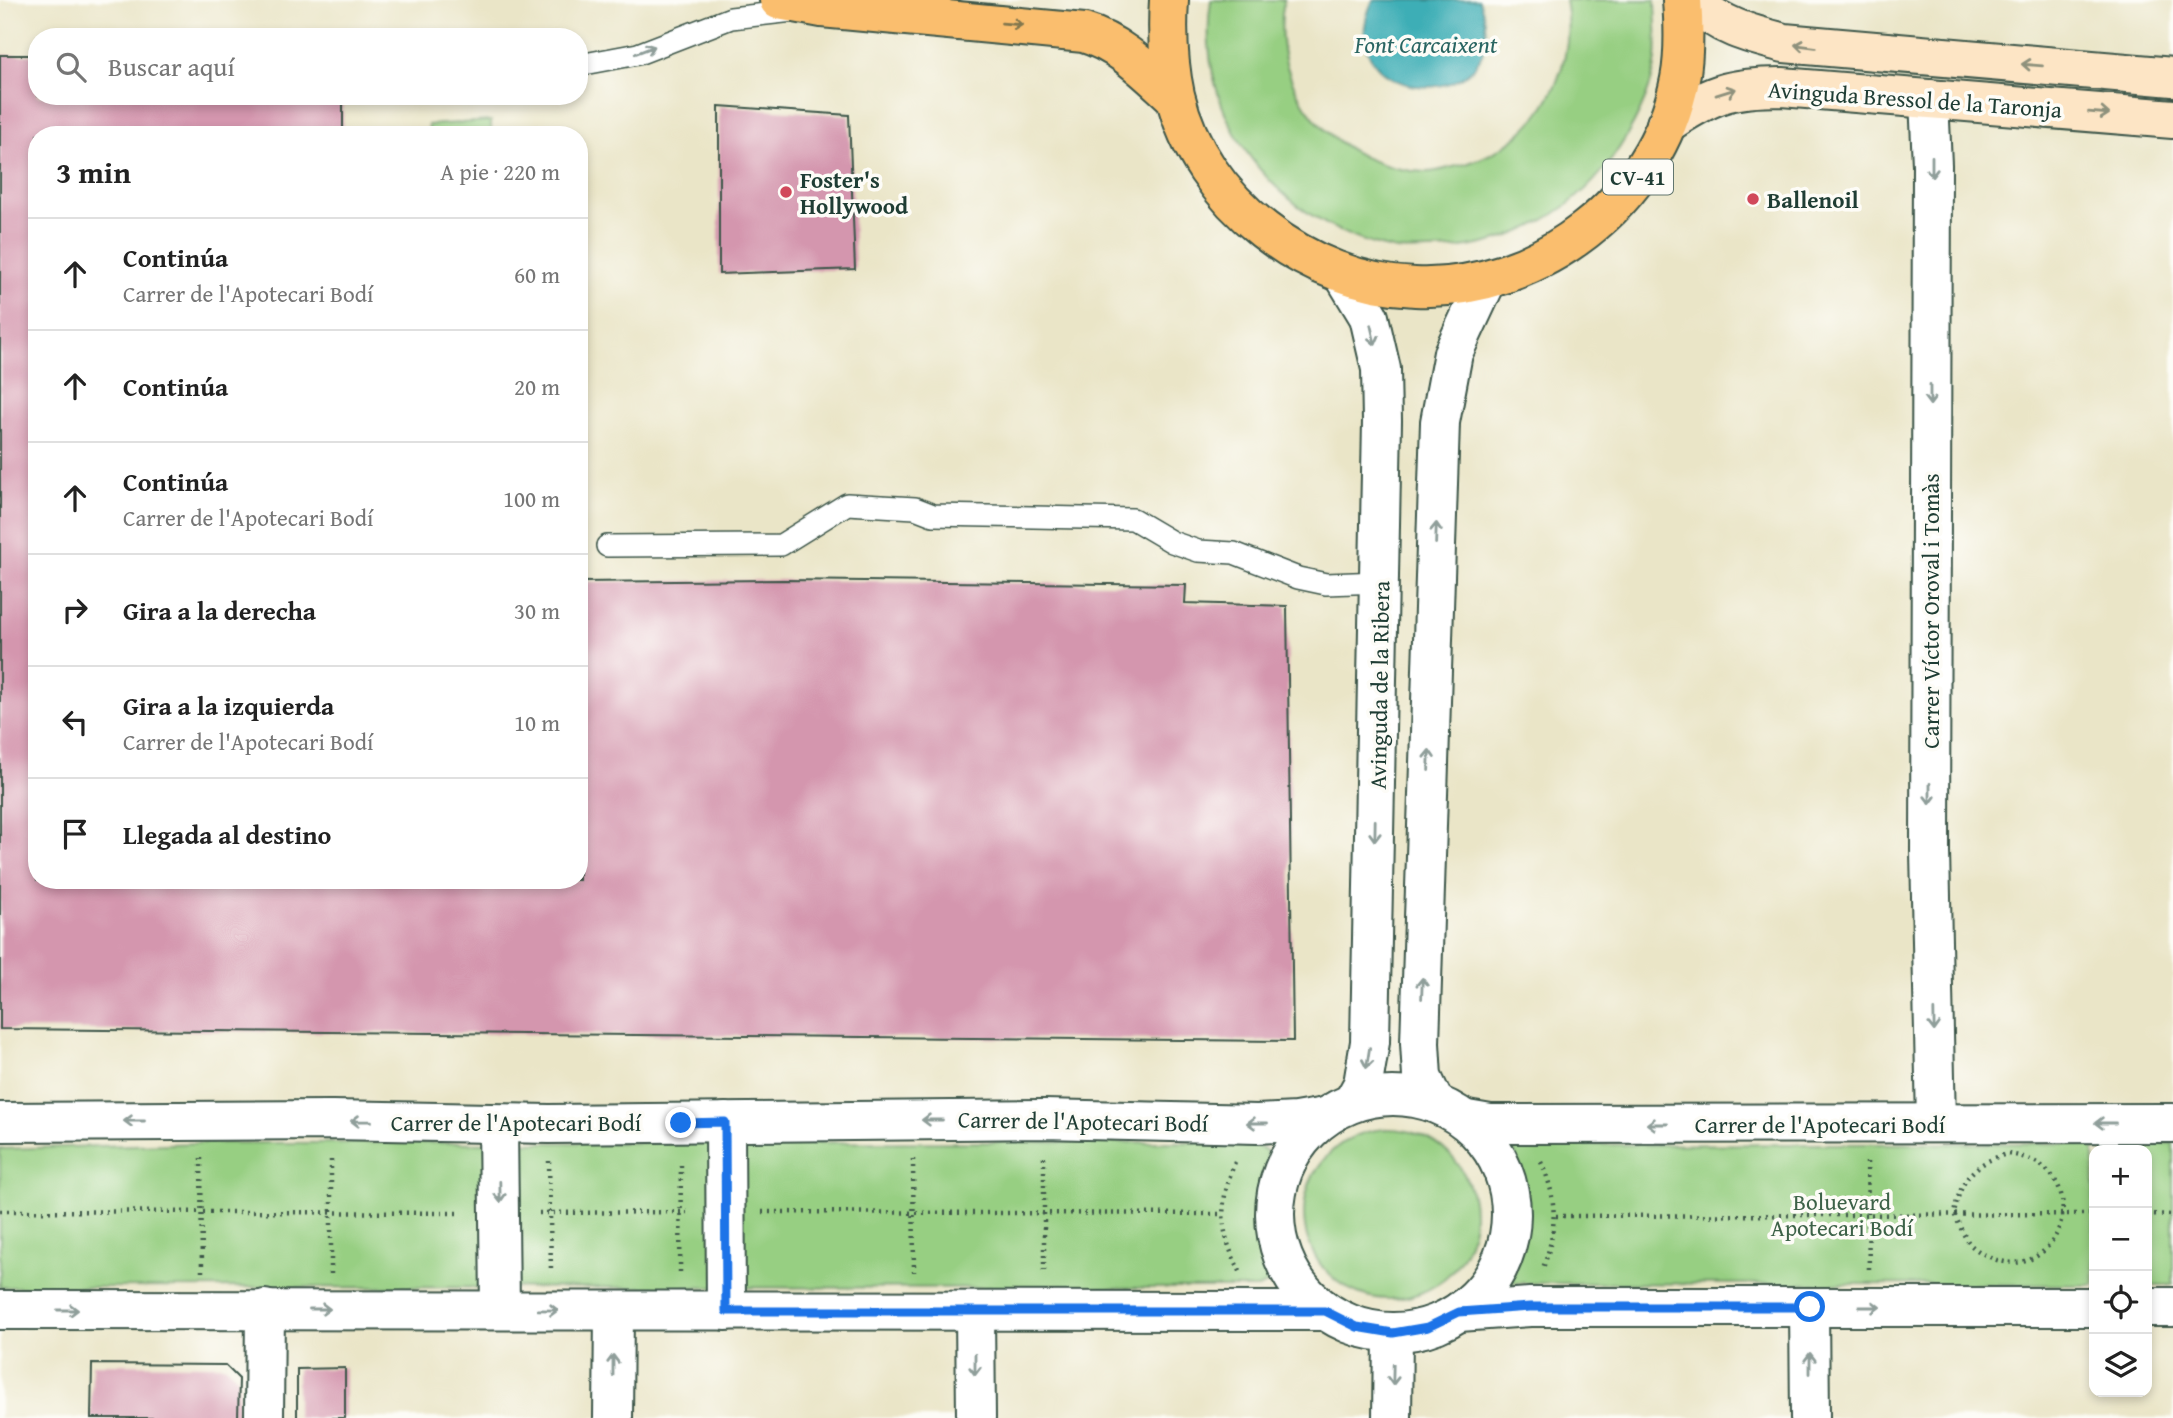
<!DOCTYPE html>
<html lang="es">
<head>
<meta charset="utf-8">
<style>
	:root { --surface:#fff; --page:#f6f6f6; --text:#222; --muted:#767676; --line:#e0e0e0 }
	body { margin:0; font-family:"Gentium Book Plus",serif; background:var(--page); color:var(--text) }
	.controls { position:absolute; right:21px; bottom:21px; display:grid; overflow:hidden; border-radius:14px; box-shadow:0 4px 10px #0003 }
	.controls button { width:63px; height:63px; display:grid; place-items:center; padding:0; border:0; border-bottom:2px solid var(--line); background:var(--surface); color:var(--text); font:35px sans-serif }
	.stop { position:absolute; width:21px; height:21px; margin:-16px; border:5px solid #1a73e8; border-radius:50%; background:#fff }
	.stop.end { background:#1a73e8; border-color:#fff; box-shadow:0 2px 7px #0008 }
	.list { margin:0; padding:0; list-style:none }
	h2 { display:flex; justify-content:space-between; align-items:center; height:91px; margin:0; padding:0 28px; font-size:30px }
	h2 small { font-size:23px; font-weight:400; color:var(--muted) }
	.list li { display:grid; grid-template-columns:46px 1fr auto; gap:21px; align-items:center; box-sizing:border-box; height:112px; padding:0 28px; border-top:2px solid var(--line) }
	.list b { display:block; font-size:26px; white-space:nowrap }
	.list p { margin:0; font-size:23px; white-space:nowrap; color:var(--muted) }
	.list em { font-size:23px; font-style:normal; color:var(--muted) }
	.icon { flex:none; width:38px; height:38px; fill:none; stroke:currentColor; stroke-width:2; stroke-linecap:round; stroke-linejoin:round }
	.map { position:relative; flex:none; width:2173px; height:1418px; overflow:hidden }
	.search { position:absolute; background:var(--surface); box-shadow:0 4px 10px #0003; left:28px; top:28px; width:560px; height:77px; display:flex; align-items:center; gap:18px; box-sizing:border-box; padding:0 24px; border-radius:28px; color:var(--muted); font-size:26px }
	.panel { position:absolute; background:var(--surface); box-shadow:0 4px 10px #0003; left:28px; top:126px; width:560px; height:763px; border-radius:28px }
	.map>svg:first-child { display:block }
	.green { fill:#97cf82; stroke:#5b865b; stroke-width:2 }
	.water { fill:#3caeb6; stroke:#2e7675; stroke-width:2 }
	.building { fill:#d496ae }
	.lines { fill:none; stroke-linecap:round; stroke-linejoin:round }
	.lane-casing { stroke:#3d564a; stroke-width:24 }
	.street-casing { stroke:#3d564a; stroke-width:42 }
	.secondary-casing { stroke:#3d564a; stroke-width:42 }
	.primary-casing { stroke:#3d564a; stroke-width:42 }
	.path { stroke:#3d564a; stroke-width:4.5; stroke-dasharray:2 5; stroke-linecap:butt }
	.lane { stroke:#fff; stroke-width:21 }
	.street { stroke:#fff; stroke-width:38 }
	.secondary { stroke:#fde5c5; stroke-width:38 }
	.primary { stroke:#fabe6e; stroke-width:38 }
	.oneway { stroke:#82774e }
	.oneway2 { stroke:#8e917c }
	.oneway3 { stroke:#8f9e9a }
	.route { stroke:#1a73e8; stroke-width:9 }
	.poi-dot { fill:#d1495b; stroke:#fdfcf7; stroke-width:2.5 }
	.labels { text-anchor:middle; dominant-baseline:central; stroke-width:7; stroke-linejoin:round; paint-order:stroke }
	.shield { fill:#fdfcf7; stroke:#62766e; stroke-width:2 }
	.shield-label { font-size:21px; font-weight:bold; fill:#1f3d34 }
	.street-label { font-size:23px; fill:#1f3d34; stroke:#fdfcf7 }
	.poi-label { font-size:23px; font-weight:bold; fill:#1f3d34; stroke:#fdfcf7; text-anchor:start }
	.park-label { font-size:23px; fill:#3d6248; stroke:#fdfcf7 }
	.water-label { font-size:24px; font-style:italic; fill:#296562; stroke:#fdfcf7 }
</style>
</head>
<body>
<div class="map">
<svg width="2173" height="1418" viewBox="0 0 2173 1418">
	<rect width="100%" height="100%" fill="#fdfcf7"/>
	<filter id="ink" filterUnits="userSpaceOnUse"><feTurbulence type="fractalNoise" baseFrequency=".0143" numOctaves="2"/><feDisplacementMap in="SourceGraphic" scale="14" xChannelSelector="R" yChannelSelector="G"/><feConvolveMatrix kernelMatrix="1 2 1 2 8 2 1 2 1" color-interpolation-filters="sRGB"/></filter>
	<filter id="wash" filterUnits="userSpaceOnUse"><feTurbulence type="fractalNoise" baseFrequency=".00686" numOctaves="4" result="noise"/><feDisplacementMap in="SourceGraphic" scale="28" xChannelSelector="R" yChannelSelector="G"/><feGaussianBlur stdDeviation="1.57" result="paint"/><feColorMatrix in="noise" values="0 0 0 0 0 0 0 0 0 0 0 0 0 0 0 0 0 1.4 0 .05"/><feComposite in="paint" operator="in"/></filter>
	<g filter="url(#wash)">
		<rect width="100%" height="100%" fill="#eae5c7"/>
		<g class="green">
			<path d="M 1211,0 L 1284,0 C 1267,90 1336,170 1427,172 C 1436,172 1445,169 1453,167 C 1530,152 1580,77 1565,0 L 1655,0 C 1655,19 1658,40 1656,59 C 1652,93 1631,132 1611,160 C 1569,218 1502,250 1429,250 C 1417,250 1403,252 1392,249 C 1278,224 1193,118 1211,0 Z"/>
			<path d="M 491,121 L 491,135 L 430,135 L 428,125 Z"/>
			<circle cx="1389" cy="1214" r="85"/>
			<path d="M 1244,1142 L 1266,1150 C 1271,1166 1260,1178 1258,1193 C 1254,1226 1264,1251 1277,1280 L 1258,1288 L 0,1287 L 0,1149 L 201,1143 Z"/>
			<path d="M 2173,1143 L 2173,1285 L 2147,1285 L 2147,1150 L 2094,1150 L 2094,1285 L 1511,1283 C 1528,1231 1530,1197 1512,1145 Z"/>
		</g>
		<path class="water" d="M 1373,0 L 1479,0 C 1524,122 1322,109 1373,0 Z"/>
		<g id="blocks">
			<g class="building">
				<path d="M 0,55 L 37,55 L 37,96 L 343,96 L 343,135 L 37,135 L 37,880 L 579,880 L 579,582 L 784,580 L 1186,585 L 1185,603 L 1287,606 L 1293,1041 L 0,1029 Z"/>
				<path d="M 719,106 L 849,115 L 855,269 L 719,274 Z"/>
				<path d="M 92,1364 L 225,1365 L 239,1379 L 238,1418 L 91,1418 Z"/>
				<path d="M 345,1368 L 345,1418 L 297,1418 L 297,1369 Z"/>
			</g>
		</g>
	</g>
	<g filter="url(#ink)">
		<use href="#blocks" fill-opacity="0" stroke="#3d564a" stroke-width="2"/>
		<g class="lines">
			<g class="lane-casing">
				<g id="lane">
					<path d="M 579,65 L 638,54 L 731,18 L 793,11"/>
					<path d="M 607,546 L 781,545 L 847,504 L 915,508 L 933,515 L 1133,519 L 1172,542 L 1198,551 L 1234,553 L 1298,578 L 1326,584 L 1381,582"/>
				</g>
			</g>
			<g class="street-casing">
				<g id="street">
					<path d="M 1929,99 L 1932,165 L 1930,851 L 1936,1123"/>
					<path d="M 1343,274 L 1369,317 L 1381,369 L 1382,421 L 1370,1042 L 1363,1084 L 1353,1102"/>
					<circle cx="1393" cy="1214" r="118"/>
					<path d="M 1434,1102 L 1422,1077 L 1420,1043 L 1440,422 L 1453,353 L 1487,280"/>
					<path d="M 1467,1120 L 1490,1124 L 2173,1123"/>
					<path d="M 0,1122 L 332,1120 L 549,1124 L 1044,1119 L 1257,1124 L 1296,1122 L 1325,1117"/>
					<path d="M 725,1122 L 726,1311"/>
					<path d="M 498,1124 L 500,1309"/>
					<path d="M 1809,1307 L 1810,1418"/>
					<path d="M 2147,1307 L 2173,1307"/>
					<path d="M 0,1310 L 1325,1311"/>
					<path d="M 975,1312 L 976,1418"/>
					<path d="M 1459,1312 L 1530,1307 L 2094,1307"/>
					<path d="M 264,1418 L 265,1309"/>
					<path d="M 613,1418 L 614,1311"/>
					<path d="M 1392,1418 L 1393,1333"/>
				</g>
			</g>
			<g class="secondary-casing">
				<g id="secondary">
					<path d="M 1692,0 C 1718,26 1749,34 1784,43 L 2173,77"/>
					<path d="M 1666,124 C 1711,94 1728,87 1782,87 L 2173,119"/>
				</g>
			</g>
			<g class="primary-casing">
				<g id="primary">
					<path d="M 779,0 L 822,8 L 1084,33 C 1121,44 1147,72 1175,97"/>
					<path d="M 1169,0 C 1167,32 1168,63 1175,95 C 1200,202 1307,283 1415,287 C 1537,292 1657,201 1680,79 C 1685,53 1684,27 1682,0"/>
				</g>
			</g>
			<g class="path">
				<path d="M 2008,1154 C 2099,1165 2063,1282 1997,1260 C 1987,1256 1976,1251 1969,1243 C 1963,1235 1959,1223 1954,1214 C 1960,1180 1974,1162 2008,1154 Z"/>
				<path d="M 201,1158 L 202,1272"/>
				<path d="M 913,1159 L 914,1272"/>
				<path d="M 549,1161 L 551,1271"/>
				<path d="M 1235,1162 C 1218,1205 1219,1233 1241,1273"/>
				<path d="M 1541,1162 C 1558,1199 1557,1230 1543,1268"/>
				<path d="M 1867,1162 L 1869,1269"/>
				<path d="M 0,1211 L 461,1213"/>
				<path d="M 762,1212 L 1222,1214"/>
				<path d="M 539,1213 L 687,1212"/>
				<path d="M 2147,1214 L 2173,1215"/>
				<path d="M 1556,1216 L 2094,1214"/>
				<path d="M 1044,1271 L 1044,1157"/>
				<path d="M 680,1272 L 681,1161"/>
				<path d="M 331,1274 L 331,1160"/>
			</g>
			<use href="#lane" class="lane"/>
			<use href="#street" class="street"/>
			<use href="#secondary" class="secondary"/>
			<use href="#primary" class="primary"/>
		</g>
		<defs><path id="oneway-shaft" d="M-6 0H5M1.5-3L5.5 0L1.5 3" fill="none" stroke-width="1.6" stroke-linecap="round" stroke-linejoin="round" transform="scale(1.75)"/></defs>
		<use class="oneway" href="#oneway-shaft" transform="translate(1012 24) rotate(5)"/>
		<g class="oneway2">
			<use href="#oneway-shaft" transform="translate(1805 46) rotate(-172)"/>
			<use href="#oneway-shaft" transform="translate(2032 65) rotate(-175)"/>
			<use href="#oneway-shaft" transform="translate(1726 92) rotate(-17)"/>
			<use href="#oneway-shaft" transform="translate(2099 113) rotate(5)"/>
		</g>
		<g class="oneway3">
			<use href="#oneway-shaft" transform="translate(645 50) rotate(-21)"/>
			<use href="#oneway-shaft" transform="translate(1932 167) rotate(90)"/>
			<use href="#oneway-shaft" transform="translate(1373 335) rotate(77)"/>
			<use href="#oneway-shaft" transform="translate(1930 395) rotate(90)"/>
			<use href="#oneway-shaft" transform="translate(1436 533) rotate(-88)"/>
			<use href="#oneway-shaft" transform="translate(1429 760) rotate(-88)"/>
			<use href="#oneway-shaft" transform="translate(1930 794) rotate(90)"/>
			<use href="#oneway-shaft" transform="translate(1375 831) rotate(91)"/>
			<use href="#oneway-shaft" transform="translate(1422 988) rotate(-88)"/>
			<use href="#oneway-shaft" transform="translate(1934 1021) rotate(89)"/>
			<use href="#oneway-shaft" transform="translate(1368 1058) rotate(99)"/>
			<use href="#oneway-shaft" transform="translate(932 1120) rotate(180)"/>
			<use href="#oneway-shaft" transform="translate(134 1121) rotate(180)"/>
			<use href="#oneway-shaft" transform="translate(361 1121) rotate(-179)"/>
			<use href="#oneway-shaft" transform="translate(1257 1123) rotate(180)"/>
			<use href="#oneway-shaft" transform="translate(2105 1123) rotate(180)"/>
			<use href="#oneway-shaft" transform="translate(1657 1124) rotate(180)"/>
			<use href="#oneway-shaft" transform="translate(500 1192) rotate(89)"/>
			<use href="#oneway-shaft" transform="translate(1870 1307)"/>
			<use href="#oneway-shaft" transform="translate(320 1309)"/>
			<use href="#oneway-shaft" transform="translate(68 1310)"/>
			<use href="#oneway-shaft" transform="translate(548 1310) rotate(1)"/>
			<use href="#oneway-shaft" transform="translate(1810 1363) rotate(-90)"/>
			<use href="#oneway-shaft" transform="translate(613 1365) rotate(-90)"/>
			<use href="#oneway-shaft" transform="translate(975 1365) rotate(90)"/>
			<use href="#oneway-shaft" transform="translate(1393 1375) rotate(91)"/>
		</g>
	</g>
	<g class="lines" filter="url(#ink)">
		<path class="route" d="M 681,1123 L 725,1122 L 726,1311 L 1325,1311 L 1357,1327 L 1393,1333 L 1428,1327 L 1459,1312 L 1530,1307 L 1810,1307"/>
	</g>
	<g class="poi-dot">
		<circle cx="786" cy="192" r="7"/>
		<circle cx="1753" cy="199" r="7"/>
	</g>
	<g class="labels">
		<rect class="shield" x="1603" y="159.5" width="70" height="35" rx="5"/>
		<g class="shield-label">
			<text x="1638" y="177">CV-41</text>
		</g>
		<g class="street-label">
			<text transform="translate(1915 99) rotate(4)">Avinguda Bressol de la Taronja</text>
			<text transform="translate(1930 611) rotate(-90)">Carrer Víctor Oroval i Tomàs</text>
			<text transform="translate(1379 685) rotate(-89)">Avinguda de la Ribera</text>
			<text transform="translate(1083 1121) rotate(1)">Carrer de l'Apotecari Bodí</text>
			<text x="516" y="1122">Carrer de l'Apotecari Bodí</text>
			<text x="1820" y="1124">Carrer de l'Apotecari Bodí</text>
		</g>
		<g class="poi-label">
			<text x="800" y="179">Foster's<tspan x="800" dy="26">Hollywood</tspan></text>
			<text x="1767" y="199">Ballenoil</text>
		</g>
		<g class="park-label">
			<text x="1842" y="1201">Boluevard<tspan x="1842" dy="26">Apotecari Bodí</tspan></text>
		</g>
		<g class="water-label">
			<text x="1426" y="44">Font Carcaixent</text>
		</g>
	</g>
</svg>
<div class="controls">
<button>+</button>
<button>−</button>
<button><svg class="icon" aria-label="locate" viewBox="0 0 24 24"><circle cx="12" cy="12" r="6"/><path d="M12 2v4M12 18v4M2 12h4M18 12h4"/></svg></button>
<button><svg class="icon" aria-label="layers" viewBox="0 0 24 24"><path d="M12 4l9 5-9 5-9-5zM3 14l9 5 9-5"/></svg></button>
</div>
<div class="stop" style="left:1810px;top:1307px"></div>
<div class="stop end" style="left:681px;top:1123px"></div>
<div class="search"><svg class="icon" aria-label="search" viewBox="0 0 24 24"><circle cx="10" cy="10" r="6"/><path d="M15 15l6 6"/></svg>Buscar aquí</div>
<section class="panel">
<h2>3 min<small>A pie · 220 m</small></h2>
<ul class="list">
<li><svg class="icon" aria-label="ahead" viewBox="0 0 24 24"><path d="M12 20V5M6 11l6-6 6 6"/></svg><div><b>Continúa</b><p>Carrer de l'Apotecari Bodí</p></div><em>60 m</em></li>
<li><svg class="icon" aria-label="ahead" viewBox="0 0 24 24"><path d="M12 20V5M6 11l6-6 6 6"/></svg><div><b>Continúa</b></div><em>20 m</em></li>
<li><svg class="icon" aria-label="ahead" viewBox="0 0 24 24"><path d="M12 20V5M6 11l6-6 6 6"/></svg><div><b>Continúa</b><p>Carrer de l'Apotecari Bodí</p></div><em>100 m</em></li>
<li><svg class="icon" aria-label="right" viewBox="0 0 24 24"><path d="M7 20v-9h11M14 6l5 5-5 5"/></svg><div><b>Gira a la derecha</b></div><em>30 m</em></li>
<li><svg class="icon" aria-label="left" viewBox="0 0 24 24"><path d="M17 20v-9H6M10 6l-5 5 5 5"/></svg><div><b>Gira a la izquierda</b><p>Carrer de l'Apotecari Bodí</p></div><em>10 m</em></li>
<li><svg class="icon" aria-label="arrive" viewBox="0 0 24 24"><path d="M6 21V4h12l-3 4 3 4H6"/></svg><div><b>Llegada al destino</b></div></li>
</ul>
</section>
</div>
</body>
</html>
